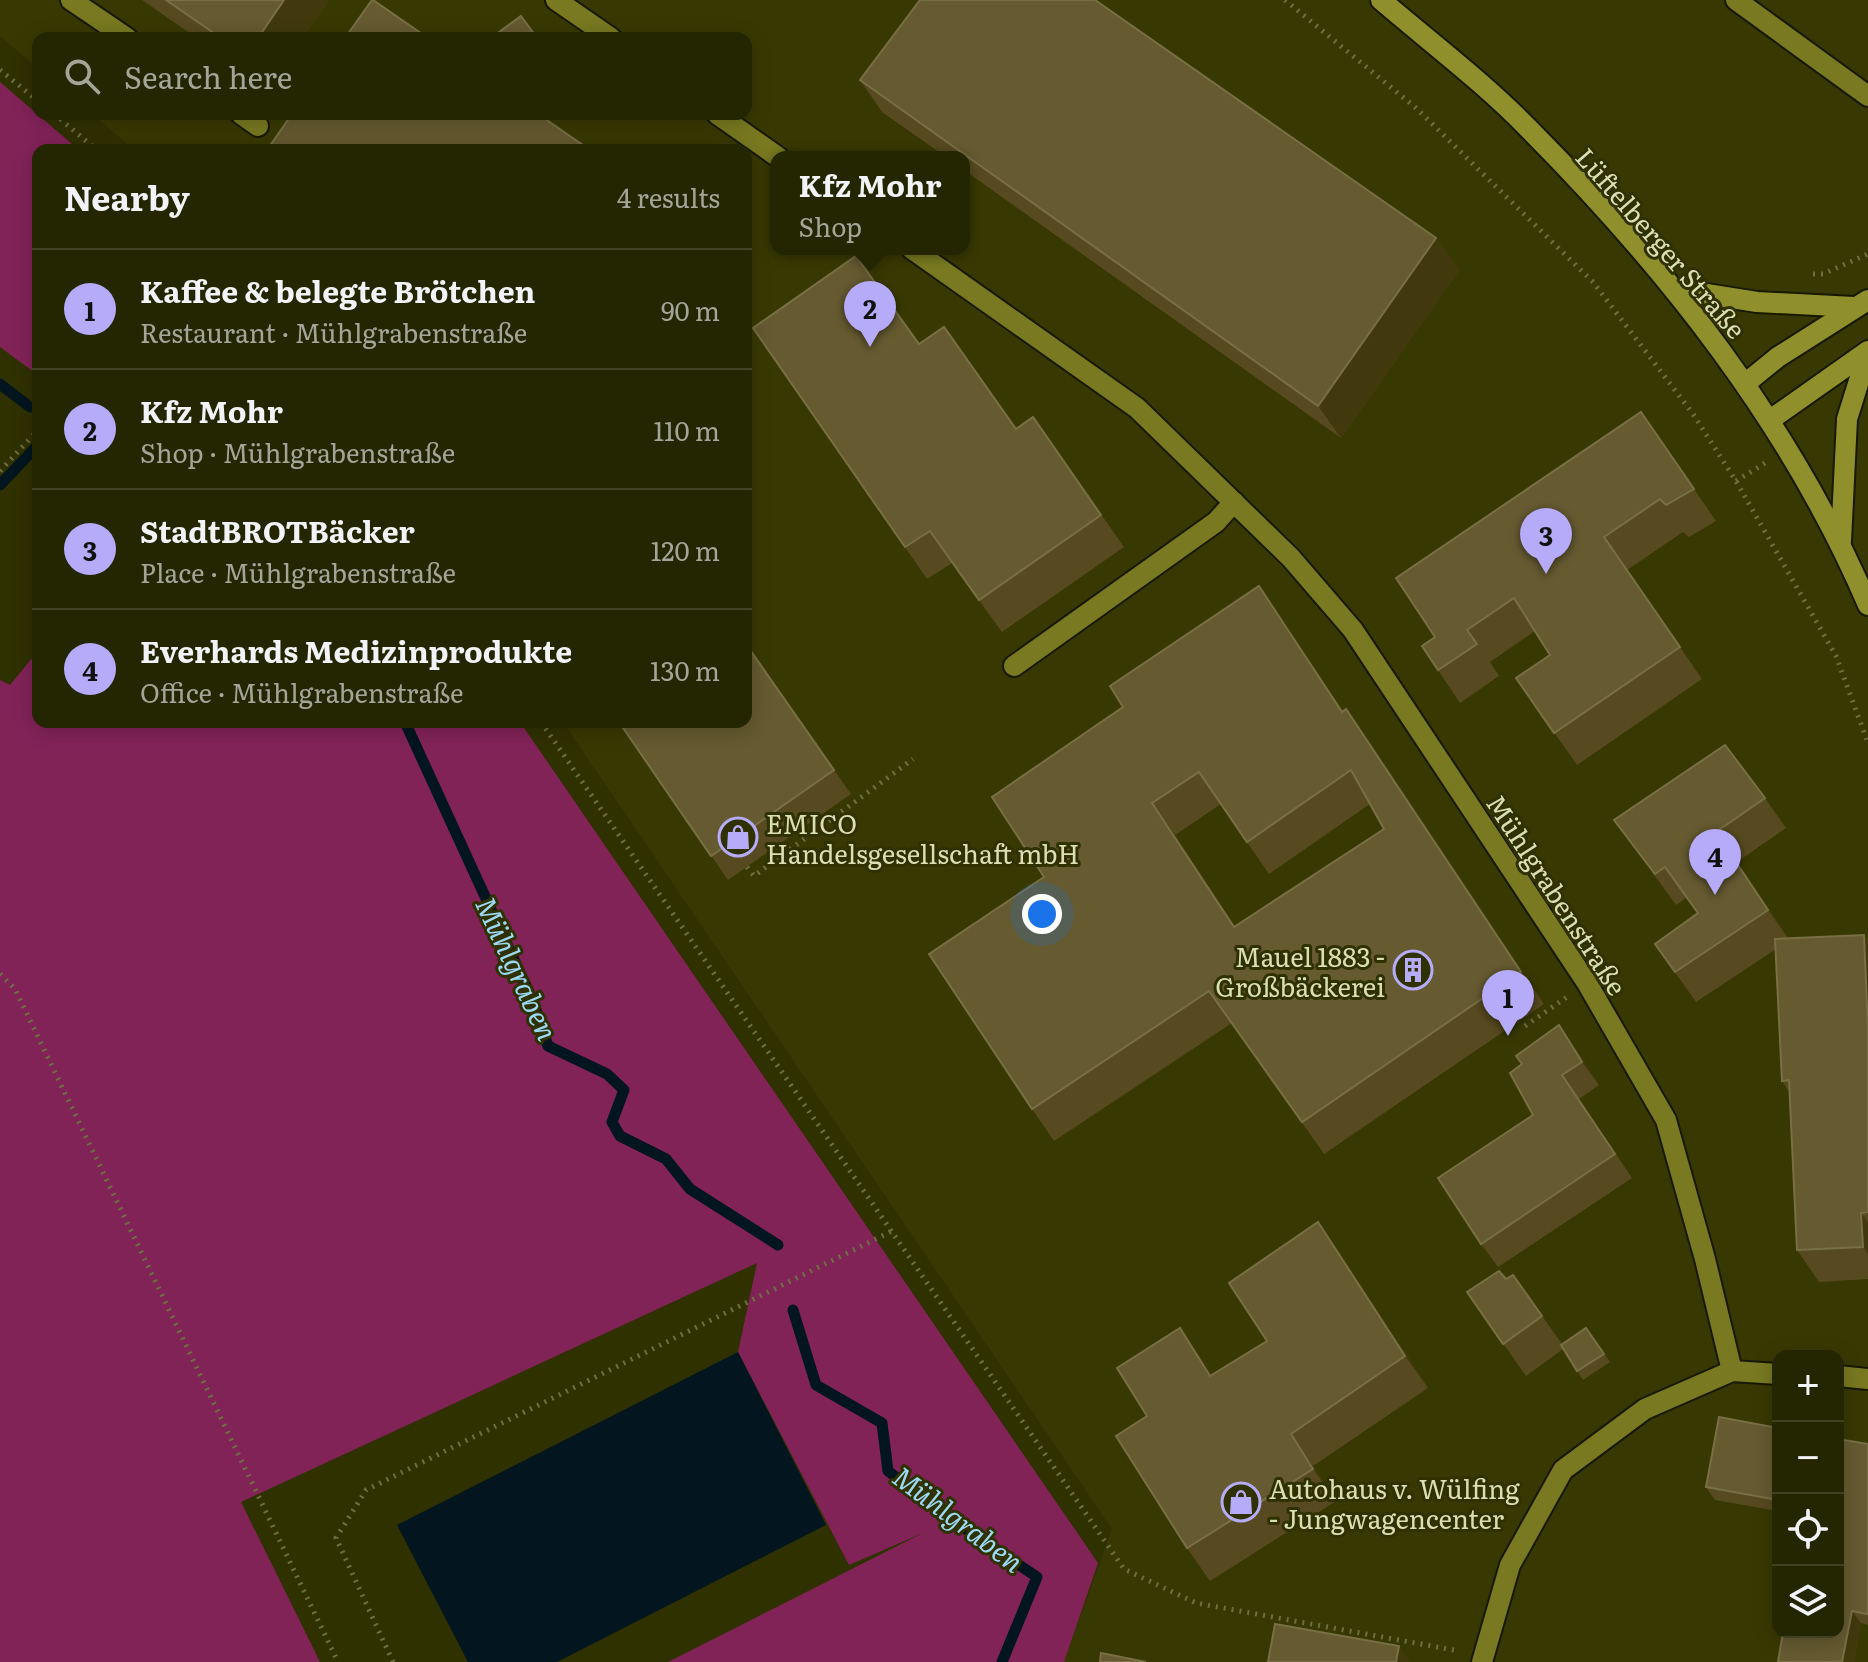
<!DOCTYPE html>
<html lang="en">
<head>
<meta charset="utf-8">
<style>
	:root { --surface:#242501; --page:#2c2d0b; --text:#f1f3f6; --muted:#a3a599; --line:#414223; --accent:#b6abf8 }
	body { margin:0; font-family:Literata,serif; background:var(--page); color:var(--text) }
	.controls { position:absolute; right:24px; bottom:24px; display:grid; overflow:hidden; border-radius:16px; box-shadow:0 4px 20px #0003 }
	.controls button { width:72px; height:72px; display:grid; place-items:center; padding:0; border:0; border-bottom:2px solid var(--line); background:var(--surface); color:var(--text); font:40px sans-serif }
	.you { position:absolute; left:1042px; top:914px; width:28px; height:28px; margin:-20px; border:6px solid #fff; border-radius:50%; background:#1a73e8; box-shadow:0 0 0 12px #1a73e833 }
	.badge { display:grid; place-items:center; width:52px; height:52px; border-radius:50%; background:var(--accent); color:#111; font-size:26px; font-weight:700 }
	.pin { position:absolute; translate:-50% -66px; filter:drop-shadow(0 2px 4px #0008) }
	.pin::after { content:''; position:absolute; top:42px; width:28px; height:24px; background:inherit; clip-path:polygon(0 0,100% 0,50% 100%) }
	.popup { position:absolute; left:770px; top:151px; width:200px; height:104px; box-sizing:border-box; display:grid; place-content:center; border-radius:16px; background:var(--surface); filter:drop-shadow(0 2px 6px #0005); font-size:26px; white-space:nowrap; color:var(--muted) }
	.popup b { font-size:30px; color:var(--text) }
	.popup::after { content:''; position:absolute; left:50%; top:100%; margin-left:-16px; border:16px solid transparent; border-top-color:var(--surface) }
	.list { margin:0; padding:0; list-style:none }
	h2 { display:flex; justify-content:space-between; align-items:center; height:104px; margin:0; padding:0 32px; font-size:34px }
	h2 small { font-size:26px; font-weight:400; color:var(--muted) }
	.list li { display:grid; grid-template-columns:52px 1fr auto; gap:24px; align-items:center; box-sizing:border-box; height:120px; padding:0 32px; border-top:2px solid var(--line) }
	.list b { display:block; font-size:30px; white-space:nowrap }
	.list p { margin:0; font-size:26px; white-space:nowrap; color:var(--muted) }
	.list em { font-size:26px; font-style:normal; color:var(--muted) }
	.icon { flex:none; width:44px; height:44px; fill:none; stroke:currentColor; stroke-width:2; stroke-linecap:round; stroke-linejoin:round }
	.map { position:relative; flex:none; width:1868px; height:1662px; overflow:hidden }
	.search { position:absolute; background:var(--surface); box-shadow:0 4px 20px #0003; left:32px; top:32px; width:720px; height:88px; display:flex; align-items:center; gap:20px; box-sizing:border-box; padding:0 28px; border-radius:16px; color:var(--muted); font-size:30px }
	.panel { position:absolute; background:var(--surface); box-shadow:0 4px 20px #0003; left:32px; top:144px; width:720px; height:584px; border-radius:16px }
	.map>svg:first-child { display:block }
	.built { fill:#383902; fill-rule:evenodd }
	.green { fill:#822358 }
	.water { fill:#03151e }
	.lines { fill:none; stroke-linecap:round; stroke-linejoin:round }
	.stream { stroke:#03151e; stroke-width:11 }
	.minor-casing { stroke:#171800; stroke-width:24 }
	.major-casing { stroke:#171800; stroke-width:24 }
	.path { stroke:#6d6f41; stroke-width:5; stroke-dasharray:2 6; stroke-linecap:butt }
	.minor { stroke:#787920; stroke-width:20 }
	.major { stroke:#8f902c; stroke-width:20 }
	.wall { fill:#574a20; fill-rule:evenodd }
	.shaded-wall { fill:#41390d }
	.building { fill:#655a30; stroke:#786f45; stroke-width:2; fill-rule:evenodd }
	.labels { text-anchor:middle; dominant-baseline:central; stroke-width:6; stroke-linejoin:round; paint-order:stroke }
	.street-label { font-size:26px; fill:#dbdeb5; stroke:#303101 }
	.poi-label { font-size:26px; fill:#dbdeb5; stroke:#303101; text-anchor:start }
	.water-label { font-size:28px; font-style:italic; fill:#9cd8f6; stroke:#303101 }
</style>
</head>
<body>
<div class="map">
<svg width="1868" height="1662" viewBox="0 0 1868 1662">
	<rect width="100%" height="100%" fill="#303101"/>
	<path class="built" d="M 0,0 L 1868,0 L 1868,1662 L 1064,1662 L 1112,1529 L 563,722 L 746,722 L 746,150 L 135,150 L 92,114 L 746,114 L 746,38 L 38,38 L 38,68 L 0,36 ZM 776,157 L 964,157 L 964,249 L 776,249 ZM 1778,1356 L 1838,1356 L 1838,1632 L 1778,1632 Z"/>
	<g class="green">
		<path d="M 0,82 L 79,150 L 38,150 L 38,375 L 0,347 Z"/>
		<path d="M 38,651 L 38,722 L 520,722 L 1098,1563 L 1064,1662 L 668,1662 L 923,1533 L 849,1565 L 738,1352 L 757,1263 L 241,1502 L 320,1662 L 0,1662 L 0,680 L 10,685 Z"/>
	</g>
	<path class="water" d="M 738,1352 L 826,1525 L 557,1662 L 468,1662 L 397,1525 Z"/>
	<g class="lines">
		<g class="stream">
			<path d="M 0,384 L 30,407"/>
			<path d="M 0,485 L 38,445"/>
			<path d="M 405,722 L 533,1001 L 548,1046 L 607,1074 L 624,1090 L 612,1122 L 620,1136 L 666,1159 L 690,1189 L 778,1245"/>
			<path d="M 793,1310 L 816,1385 L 882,1423 L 888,1471 L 942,1513 L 1037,1577 L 1002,1662"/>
		</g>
		<g class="minor-casing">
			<g id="minor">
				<path d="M 71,0 L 127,38"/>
				<path d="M 556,0 L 611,38"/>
				<path d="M 1736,0 L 1868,96"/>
				<path d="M 241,114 L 258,126"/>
				<path d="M 717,114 L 778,157"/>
				<path d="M 912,249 L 1137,408 L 1291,558 L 1353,630 L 1587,983 L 1666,1120 L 1705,1259 L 1732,1371"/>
				<path d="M 1014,666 L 1216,522 L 1234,502"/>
				<path d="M 1838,1376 L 1868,1379"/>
				<path d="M 1482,1662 L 1510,1565 L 1563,1470 L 1645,1409 L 1732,1371 L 1778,1374"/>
			</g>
		</g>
		<g class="major-casing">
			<g id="major">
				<path d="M 1381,0 C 1430,42 1483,82 1528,128 C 1667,268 1790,423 1868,605"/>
				<path d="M 1675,289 L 1757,302 L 1854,307"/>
				<path d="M 1746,383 L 1778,357 L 1868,300"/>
				<path d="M 1770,420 L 1868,351"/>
				<path d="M 1841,541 L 1847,419 L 1868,352"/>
			</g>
		</g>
		<g class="path">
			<path d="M 1285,0 L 1416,108 L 1593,282 L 1693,414 L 1736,481 L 1836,656 L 1868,743"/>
			<path d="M 0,70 L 38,101"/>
			<path d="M 54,114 L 97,150"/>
			<path d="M 1813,274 L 1823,274 L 1868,254"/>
			<path d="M 0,471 L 38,430"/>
			<path d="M 1736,481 L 1765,463"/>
			<path d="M 541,722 L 1124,1569 L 1196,1603 L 1459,1651"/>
			<path d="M 747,867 L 754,876 L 913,759"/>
			<path d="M 0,974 L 15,989 L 338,1662"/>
			<path d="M 1525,1026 L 1567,997"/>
			<path d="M 393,1662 L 336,1538 L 366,1490 L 892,1231"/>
		</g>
		<use href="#minor" class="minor"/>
		<use href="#major" class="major"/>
	</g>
	<g class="wall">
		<path d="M 142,0 L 329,0 L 302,38 L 197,38 Z"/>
		<path d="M 860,80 L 1436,238 L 1459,270 L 1341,438 L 964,170 L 964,157 L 946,157 L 882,112 Z"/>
		<path d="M 753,328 L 919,344 L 1016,429 L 1033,417 L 1124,547 L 1002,632 L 952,563 L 927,579 Z"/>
		<path d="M 1641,412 L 1716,521 L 1689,537 L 1683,532 L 1627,570 L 1702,679 L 1577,765 L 1516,678 L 1550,655 L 1535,631 L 1490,662 L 1499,676 L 1460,703 L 1438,670 L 1435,637 Z"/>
		<path d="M 1281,619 L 1343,711 L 1346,709 L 1369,741 L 1544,1004 L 1324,1154 L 1232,1023 L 1054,1141 L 1032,1109 L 1044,877 ZM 1221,804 L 1269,874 L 1370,804 L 1384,829 L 1235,926 L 1175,835 Z"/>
		<path d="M 746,644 L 851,794 L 728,880 L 619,722 Z"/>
		<path d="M 1765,798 L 1786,828 L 1737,862 L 1788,938 L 1864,935 L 1868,941 L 1868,1279 L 1819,1282 L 1797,1250 L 1790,1093 L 1782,1081 L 1776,949 L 1696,1002 L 1655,944 L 1697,913 L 1686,898 L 1676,905 L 1614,820 Z"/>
		<path d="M 1575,1048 L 1599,1085 L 1579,1099 L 1632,1178 L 1498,1267 L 1481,1244 L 1533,1115 Z"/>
		<path d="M 1340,1254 L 1428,1388 L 1313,1466 L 1336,1501 L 1210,1581 L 1187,1548 L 1147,1416 L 1180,1328 L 1212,1375 L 1267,1341 Z"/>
		<path d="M 1513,1275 L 1562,1344 L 1586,1328 L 1610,1362 L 1583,1380 L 1563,1349 L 1526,1376 L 1467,1292 L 1506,1279 Z"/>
		<path d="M 1778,1428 L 1778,1511 L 1715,1500 L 1706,1487 Z"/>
		<path d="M 1868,1444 L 1868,1625 L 1861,1623 L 1854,1662 L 1778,1662 Z"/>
	</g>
	<g class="shaded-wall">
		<path d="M 284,0 L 329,0 L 302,38 L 258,38 Z"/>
		<path d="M 1436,238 L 1459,270 L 1341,438 L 1318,406 Z"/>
		<path d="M 1259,586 L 1281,619 L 1364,744 L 1342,712 Z"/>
		<path d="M 1346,709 L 1369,741 L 1544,1004 L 1521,972 Z"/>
		<path d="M 1152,803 L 1175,835 L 1257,959 L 1234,927 Z"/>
		<path d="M 1716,832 L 1737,862 L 1789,940 L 1768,910 Z"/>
		<path d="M 1864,935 L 1868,941 L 1868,1030 Z"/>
		<path d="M 1559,1025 L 1575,1048 L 1599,1085 L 1582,1062 Z"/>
		<path d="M 1861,1213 L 1868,1222 L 1868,1254 L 1863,1247 Z"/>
		<path d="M 1318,1222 L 1340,1254 L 1428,1388 L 1405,1356 Z"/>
		<path d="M 1180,1328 L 1203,1360 L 1233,1408 L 1210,1376 Z"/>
		<path d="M 1291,1434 L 1313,1466 L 1336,1501 L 1313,1469 Z"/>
		<path d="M 1852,1611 L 1861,1623 L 1854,1662 L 1842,1662 Z"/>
		<path d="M 1399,1646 L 1410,1662 L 1396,1662 Z"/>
	</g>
	<g class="building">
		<path d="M 166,0 L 284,0 L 258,38 L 221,38 Z"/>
		<path d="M 372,0 L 373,0 L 428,38 L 345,38 Z"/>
		<path d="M 920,0 L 1095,0 L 1436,238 L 1318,406 L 860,80 Z"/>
		<path d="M 521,16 L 537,38 L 491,38 Z"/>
		<path d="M 292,114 L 538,114 L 590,150 L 267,150 Z"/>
		<path d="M 856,256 L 919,344 L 944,327 L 1016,429 L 1033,417 L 1101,515 L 979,600 L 930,531 L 905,547 L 753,328 Z"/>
		<path d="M 1641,412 L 1694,489 L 1666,505 L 1660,499 L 1604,537 L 1680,647 L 1554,733 L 1516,678 L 1550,655 L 1514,598 L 1467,630 L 1477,644 L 1438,670 L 1422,646 L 1435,637 L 1396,578 Z"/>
		<path d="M 1259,586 L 1342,712 L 1346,709 L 1521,972 L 1302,1122 L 1209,991 L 1032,1109 L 929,954 L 1044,877 L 992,797 L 1123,707 L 1110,686 ZM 1351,770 L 1384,829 L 1234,927 L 1152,803 L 1199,772 L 1247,842 Z"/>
		<path d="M 746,644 L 834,770 L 711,856 L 619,722 L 746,722 Z"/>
		<path d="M 1725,745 L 1765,798 L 1716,832 L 1768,910 L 1675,972 L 1655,944 L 1698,913 L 1665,867 L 1655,874 L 1614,820 Z"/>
		<path d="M 1864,935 L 1868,1030 L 1868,1212 L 1861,1213 L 1863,1247 L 1797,1250 L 1789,1080 L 1782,1081 L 1775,939 Z"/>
		<path d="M 1559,1025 L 1582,1062 L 1562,1075 L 1615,1154 L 1481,1244 L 1438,1178 L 1533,1115 L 1510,1073 L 1522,1064 L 1516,1056 Z"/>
		<path d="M 1318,1222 L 1405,1356 L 1291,1434 L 1313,1469 L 1187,1548 L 1116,1436 L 1147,1416 L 1117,1368 L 1180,1328 L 1210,1376 L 1267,1341 L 1229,1283 Z"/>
		<path d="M 1499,1271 L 1506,1279 L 1513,1275 L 1542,1316 L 1503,1344 L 1467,1292 Z"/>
		<path d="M 1586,1328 L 1604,1354 L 1577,1371 L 1561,1345 Z"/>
		<path d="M 1719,1417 L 1778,1428 L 1778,1500 L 1706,1487 Z"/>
		<path d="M 1838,1439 L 1868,1444 L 1868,1607 L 1867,1614 L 1852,1611 L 1842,1662 L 1778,1662 L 1783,1632 L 1838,1632 Z"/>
		<path d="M 1275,1624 L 1399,1646 L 1396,1662 L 1268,1662 Z"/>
		<path d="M 1101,1653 L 1146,1662 L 1100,1662 Z"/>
	</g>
	<defs>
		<g id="shop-ring" transform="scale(2)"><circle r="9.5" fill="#303101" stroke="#b6abf8" stroke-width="1.5"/><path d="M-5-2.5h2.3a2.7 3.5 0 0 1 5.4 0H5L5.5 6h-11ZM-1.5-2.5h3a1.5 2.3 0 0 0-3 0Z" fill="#b6abf8"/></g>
		<g id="building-ring" transform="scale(2)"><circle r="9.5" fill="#303101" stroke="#b6abf8" stroke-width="1.5"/><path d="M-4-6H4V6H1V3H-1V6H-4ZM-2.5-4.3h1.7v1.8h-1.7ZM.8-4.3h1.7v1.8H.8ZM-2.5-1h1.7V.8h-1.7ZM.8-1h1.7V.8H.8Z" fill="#b6abf8"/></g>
	</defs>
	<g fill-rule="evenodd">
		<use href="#shop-ring" x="738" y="837"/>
		<use href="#building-ring" x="1413" y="970"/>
		<use href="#shop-ring" x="1241" y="1502"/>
	</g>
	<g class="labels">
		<g class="street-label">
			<text transform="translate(1662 242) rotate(49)">Lüftelberger Straße</text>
			<text transform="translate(1558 894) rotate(57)">Mühlgrabenstraße</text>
		</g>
		<g class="poi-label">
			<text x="766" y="822">EMICO<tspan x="766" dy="30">Handelsgesellschaft mbH</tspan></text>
			<text x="1385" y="955" text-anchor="end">Mauel 1883 -<tspan x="1385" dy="30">Großbäckerei</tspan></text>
			<text x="1269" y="1487">Autohaus v. Wülfing<tspan x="1269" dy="30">- Jungwagencenter</tspan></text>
		</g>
		<g class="water-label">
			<text transform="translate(518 968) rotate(65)">Mühlgraben</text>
			<text transform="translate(959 1518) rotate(37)">Mühlgraben</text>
		</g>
	</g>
</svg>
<div class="controls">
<button>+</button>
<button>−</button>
<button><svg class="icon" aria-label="locate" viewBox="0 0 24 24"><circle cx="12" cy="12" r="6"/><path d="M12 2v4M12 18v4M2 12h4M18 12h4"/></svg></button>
<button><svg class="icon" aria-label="layers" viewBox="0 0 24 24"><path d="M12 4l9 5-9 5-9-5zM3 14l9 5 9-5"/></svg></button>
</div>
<div class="you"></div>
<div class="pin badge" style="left:1508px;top:1036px">1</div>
<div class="pin badge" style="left:870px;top:347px">2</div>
<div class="popup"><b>Kfz Mohr</b>Shop</div>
<div class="pin badge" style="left:1546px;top:574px">3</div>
<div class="pin badge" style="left:1715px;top:895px">4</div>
<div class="search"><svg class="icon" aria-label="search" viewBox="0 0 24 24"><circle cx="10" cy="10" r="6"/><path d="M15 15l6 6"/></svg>Search here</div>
<section class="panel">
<h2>Nearby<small>4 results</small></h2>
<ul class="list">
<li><span class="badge">1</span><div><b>Kaffee &amp; belegte Brötchen</b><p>Restaurant · Mühlgrabenstraße</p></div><em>90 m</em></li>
<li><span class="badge">2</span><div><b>Kfz Mohr</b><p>Shop · Mühlgrabenstraße</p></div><em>110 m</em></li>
<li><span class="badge">3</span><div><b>StadtBROTBäcker</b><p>Place · Mühlgrabenstraße</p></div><em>120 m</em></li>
<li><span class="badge">4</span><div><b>Everhards Medizinprodukte</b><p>Office · Mühlgrabenstraße</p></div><em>130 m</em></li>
</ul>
</section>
</div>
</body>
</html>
